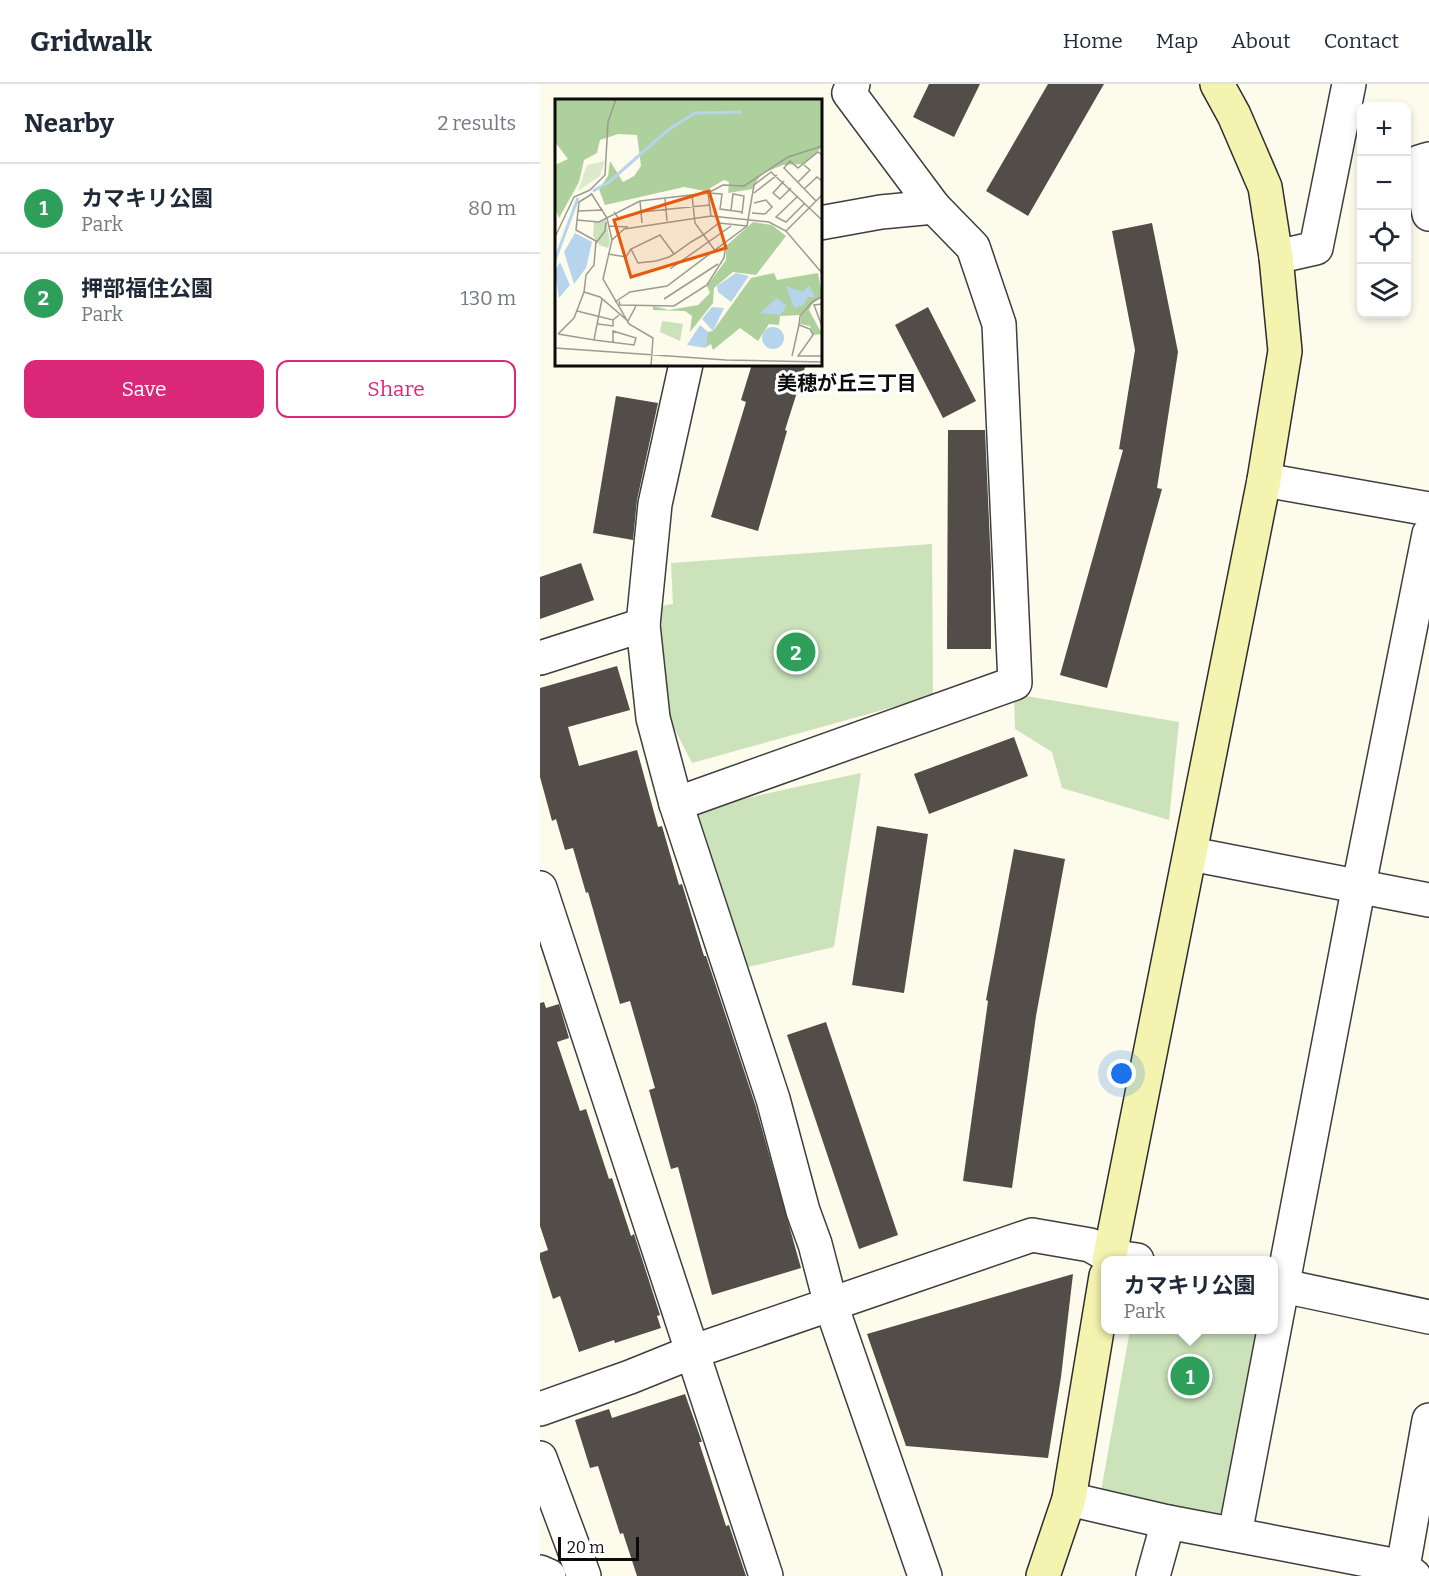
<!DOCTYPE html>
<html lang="en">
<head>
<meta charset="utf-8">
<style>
	:root { --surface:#fff; --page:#f6f6f7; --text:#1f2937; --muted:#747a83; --line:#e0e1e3; --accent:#db2777 }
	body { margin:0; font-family:Bitter,"Noto Sans JP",serif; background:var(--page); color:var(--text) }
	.controls { position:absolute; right:18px; top:18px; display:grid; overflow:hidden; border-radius:12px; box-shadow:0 3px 9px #0003 }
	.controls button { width:54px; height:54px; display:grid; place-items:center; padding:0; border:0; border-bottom:2px solid var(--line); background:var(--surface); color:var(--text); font:30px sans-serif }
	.scale { position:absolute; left:18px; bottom:15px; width:81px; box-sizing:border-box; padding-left:6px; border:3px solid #0b0b0b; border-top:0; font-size:16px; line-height:21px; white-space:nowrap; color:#0b0b0b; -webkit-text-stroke:4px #fff; paint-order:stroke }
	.you { position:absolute; left:582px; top:990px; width:21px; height:21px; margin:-15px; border:4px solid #fff; border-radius:50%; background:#1a73e8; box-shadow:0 0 0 9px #1a73e833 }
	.badge { display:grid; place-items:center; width:39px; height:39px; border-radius:50%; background:var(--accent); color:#fff; font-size:20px; font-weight:700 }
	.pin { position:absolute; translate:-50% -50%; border:3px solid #fff; box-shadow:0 2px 6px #0006 }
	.popup { position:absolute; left:561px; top:1172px; width:177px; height:78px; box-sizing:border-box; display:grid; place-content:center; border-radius:12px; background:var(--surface); filter:drop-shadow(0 2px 4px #0005); font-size:20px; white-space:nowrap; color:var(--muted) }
	.popup b { font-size:22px; color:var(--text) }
	.popup::after { content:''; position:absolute; left:50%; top:100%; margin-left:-12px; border:12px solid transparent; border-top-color:var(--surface) }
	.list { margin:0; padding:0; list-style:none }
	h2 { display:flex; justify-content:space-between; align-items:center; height:78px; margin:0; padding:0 24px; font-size:26px }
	h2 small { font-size:20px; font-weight:400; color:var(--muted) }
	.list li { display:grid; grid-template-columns:39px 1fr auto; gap:18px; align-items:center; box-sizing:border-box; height:90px; padding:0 24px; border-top:2px solid var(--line) }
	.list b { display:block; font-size:22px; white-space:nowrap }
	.list p { margin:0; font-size:20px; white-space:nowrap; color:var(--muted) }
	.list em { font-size:20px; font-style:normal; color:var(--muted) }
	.actions { display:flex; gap:12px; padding:18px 24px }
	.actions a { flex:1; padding:14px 0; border:2px solid var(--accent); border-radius:12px; text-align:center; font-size:21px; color:var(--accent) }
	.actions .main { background:var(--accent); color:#fff }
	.icon { flex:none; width:33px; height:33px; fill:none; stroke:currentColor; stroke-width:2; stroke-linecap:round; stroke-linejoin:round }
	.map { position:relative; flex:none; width:889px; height:1492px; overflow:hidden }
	header { display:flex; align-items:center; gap:36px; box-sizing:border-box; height:84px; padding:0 30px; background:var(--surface); border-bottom:2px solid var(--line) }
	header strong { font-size:28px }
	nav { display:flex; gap:33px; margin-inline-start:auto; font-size:21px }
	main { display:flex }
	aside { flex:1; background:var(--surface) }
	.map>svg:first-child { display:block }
	.green { fill:#cbe2ba }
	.building { fill:#524d49 }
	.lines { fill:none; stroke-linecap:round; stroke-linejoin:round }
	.street-casing { stroke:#3e3e3e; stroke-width:36 }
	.secondary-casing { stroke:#2d2d2d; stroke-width:36 }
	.street { stroke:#fff; stroke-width:33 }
	.secondary { stroke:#f4f3af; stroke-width:33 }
	.labels { text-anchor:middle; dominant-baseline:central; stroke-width:6; stroke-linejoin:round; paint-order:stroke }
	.neighbourhood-label { font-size:20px; font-weight:bold; fill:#0b0b0b; stroke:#fff }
	.inset-river { fill:none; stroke:#b7d4ed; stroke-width:3 }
	.inset-road { fill:none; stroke:#9c9b92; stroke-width:1.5 }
	.view { fill:#e8590c; fill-opacity:0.15; stroke:#e8590c; stroke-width:3 }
	.inset-edge { fill:none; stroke:#0b0b0b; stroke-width:3 }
</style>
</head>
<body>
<header>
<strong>Gridwalk</strong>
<nav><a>Home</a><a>Map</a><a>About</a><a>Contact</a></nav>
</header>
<main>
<aside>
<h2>Nearby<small>2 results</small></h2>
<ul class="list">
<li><span class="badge" style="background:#2e9e5b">1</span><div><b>カマキリ公園</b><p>Park</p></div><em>80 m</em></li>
<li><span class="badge" style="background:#2e9e5b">2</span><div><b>押部福住公園</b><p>Park</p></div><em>130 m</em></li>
</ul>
<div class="actions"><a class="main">Save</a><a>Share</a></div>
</aside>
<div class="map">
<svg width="889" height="1492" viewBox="0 0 889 1492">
	<rect width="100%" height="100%" fill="#fcfbec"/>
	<g class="green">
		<path d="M 392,460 L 393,612 L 152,679 L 123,622 L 116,523 L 133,520 L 131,479 Z"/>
		<path d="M 474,610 L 639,638 L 629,736 L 522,704 L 512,668 L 475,645 Z"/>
		<path d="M 321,689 L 294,863 L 208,883 L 175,810 L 147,727 Z"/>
		<path d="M 590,1246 L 727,1246 L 696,1436 L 561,1407 Z"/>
	</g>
	<g class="building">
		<path d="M 389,0 L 440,0 L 414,53 L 373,33 Z"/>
		<path d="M 508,0 L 564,0 L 488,132 L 446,107 Z"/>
		<path d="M 612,139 L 638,268 L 617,404 L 622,405 L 567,604 L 520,591 L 583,366 L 579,365 L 595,266 L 572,147 Z"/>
		<path d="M 388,223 L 436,317 L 403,334 L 355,241 Z"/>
		<path d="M 212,280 L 266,280 L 245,346 L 247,347 L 218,447 L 171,433 L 206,318 L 201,316 Z"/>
		<path d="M 76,312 L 118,319 L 97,416 L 93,456 L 53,449 Z"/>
		<path d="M 408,346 L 445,346 L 451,482 L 451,565 L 407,565 Z"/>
		<path d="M 41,479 L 54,516 L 0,535 L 0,493 Z"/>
		<path d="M 77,582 L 90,626 L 28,643 L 39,682 L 97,666 L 118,743 L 122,742 L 139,801 L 142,800 L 164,872 L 166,872 L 215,1020 L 261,1184 L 172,1211 L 138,1083 L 131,1085 L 109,1006 L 115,1004 L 90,917 L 80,920 L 48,808 L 46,809 L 33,764 L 25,766 L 16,735 L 12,737 L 0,693 L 0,604 Z"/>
		<path d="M 474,653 L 488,692 L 389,730 L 374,690 Z"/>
		<path d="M 337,742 L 388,750 L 364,909 L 312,901 Z"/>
		<path d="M 474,765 L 525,775 L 496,932 L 472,1104 L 423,1097 L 448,917 L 446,916 Z"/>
		<path d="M 4,918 L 6,924 L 19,920 L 29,954 L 17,958 L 40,1027 L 46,1025 L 69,1095 L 72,1094 L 91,1152 L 94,1150 L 120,1231 L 117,1232 L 121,1244 L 75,1259 L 74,1256 L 39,1268 L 20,1212 L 13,1215 L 0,1175 L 0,1169 L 8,1166 L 0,1142 L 0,919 Z"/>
		<path d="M 286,938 L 358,1151 L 319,1165 L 247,951 Z"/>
		<path d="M 533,1190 L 521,1293 L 508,1374 L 366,1362 L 327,1250 Z"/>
		<path d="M 145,1310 L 162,1358 L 159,1358 L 186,1442 L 189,1441 L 206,1492 L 97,1492 L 83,1449 L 80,1450 L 58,1382 L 50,1384 L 35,1336 L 69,1325 L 72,1334 Z"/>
	</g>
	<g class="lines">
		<g class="street-casing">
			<g id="street">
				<path d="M 313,0 L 309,9 L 394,123"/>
				<path d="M 889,75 L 879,78 L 889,130"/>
				<path d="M 736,173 L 776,164 L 809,0"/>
				<path d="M 146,280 L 115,420 L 103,541 L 113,634 L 136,720 L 233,1015 L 263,1127 L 275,1160 L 291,1221 L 385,1492"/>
				<path d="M 724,396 L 889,425"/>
				<path d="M 0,574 L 103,541"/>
				<path d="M 136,720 L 475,599 L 459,240 L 433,163 L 394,123 L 341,128 L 280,139"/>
				<path d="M 651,770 L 889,816"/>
				<path d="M 0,804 L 226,1492"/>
				<path d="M 734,1200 L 889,1233"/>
				<path d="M 0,1325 L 90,1293 L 152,1268 L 492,1151 L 550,1161 L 569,1172 L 597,1176"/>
				<path d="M 0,1374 L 44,1492"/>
				<path d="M 529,1415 L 628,1438 L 863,1483 L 860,1492"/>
				<path d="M 695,1450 L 819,801 L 889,450"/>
				<path d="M 0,1488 L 9,1492"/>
				<path d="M 613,1492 L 628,1438"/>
				<path d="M 874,1492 L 863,1483 L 889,1336"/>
			</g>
		</g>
		<g class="secondary-casing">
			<g id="secondary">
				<path d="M 569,1176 L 724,396 L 745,267 L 736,173 L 725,103 L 694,31 L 677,0"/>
				<path d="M 503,1492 L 529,1415 L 566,1192"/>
			</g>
		</g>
		<use href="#street" class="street"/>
		<use href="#secondary" class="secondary"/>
	</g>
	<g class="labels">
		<g class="neighbourhood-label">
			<text x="307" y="299">美穂が丘三丁目</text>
		</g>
	</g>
	<g transform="translate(15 15)">
		<rect width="267" height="267" fill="#fcfbec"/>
		<path d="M 51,121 L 55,143 L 53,149 L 44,146 L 38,137 L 39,123 ZM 107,222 L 128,225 L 125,242 L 105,233 Z" fill="#cbe2ba"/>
		<path d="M 0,0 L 267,0 L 267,48 L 249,65 L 228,66 L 206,75 L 197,90 L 173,94 L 174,83 L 169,81 L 150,92 L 129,88 L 50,106 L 44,90 L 53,77 L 55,62 L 68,83 L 79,77 L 86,67 L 82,36 L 63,35 L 45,41 L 42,54 L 29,61 L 24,83 L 4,119 L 0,109 L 0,66 L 13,60 L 0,43 ZM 198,123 L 217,126 L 231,137 L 201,176 L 178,173 L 159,189 L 158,204 L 135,233 L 137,217 L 130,212 L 98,211 L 98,207 L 114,211 L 143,206 L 155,194 L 152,187 L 171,161 L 171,147 ZM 219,174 L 222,181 L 263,174 L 267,197 L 245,216 L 225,217 L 224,226 L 214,225 L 203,242 L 185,229 L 158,251 L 156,245 L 151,248 L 148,245 L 153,233 L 158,232 L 196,179 ZM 258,203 L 254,211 L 267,235 L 258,236 L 255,227 L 245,225 L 246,217 Z" fill="#aed09c"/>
		<path d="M 50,62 L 45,77 L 23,92 L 32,66 Z" fill="#dceacb"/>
		<path d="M 20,134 L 37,143 L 31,169 L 19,185 L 9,153 ZM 5,163 L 15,186 L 4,199 L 0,172 ZM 181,174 L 194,177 L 176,203 L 163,193 L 162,187 ZM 254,186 L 260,198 L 253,198 L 249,206 L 239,209 L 231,187 L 248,193 ZM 222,199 L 232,207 L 225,216 L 205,214 ZM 157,208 L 169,209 L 158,232 L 147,220 ZM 145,226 L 153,233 L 151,249 L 132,246 ZM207 239a11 11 0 1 1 22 0a11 11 0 1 1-22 0Z" fill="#b7d4ed"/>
		<path class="inset-river" d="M 38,92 L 54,83 L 113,31 L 140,14 L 187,13M 0,161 L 23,99"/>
		<path class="inset-road" d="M 229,82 L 218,94 L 225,100 L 236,89M 243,83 L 255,71 L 249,66M 249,90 L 262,78 L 267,82M 36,94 L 52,119 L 57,141M 199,94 L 222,76M 137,96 L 140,124 L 161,153M 243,97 L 221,118 L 231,123 L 250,104M 110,99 L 112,122M 85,102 L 87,124M 261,102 L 229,69 L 235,62 L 243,69 L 263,53 L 267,56M 176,111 L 178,95 L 189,97 L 187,115M 23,112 L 48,111M 59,113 L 64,120 L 86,113 L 155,106M 197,114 L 210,115 L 217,108 L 211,101 L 199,104M 156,117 L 153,94 L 167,95 L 165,110 L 187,113M 22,121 L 44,123 L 85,102 L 153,94 L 168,86 L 189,87 L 233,58 L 267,47M 54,127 L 73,128M 231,132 L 267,96M 0,138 L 19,98 L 35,91 L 50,76 L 53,23 L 61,0M 41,144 L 50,132 L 51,123M 53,155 L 71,158 L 76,150M 119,155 L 105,136 L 76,150 L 83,164 L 101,162 L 114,158 L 119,155 L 136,143 L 148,136 L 164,124 L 192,127M 115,170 L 176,127M 29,193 L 45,198 L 73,222 L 81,207M 267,198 L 258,202 L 245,217 L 244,226 L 255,230 L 258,236 L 243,257 L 267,257M 109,200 L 163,165M 64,202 L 65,206 L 119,207 L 152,186 L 169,159 L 171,145M 60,203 L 75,193 L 112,187 L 192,127 L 199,86 L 216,73 L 267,121M 267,205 L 259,206 L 267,227M 22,212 L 58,221 L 64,216M 43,225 L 58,227 L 58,221M 3,235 L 19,219 L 29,193 L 31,176 L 39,166 L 41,142 L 21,131 L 24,103 L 37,95M 3,235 L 39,241 L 47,200M 39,241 L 79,246 L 81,239 L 58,232 L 58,243M 0,249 L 171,261 L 267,263M 237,257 L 244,226M 96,267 L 98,239 L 74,225 L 48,180 L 57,141 L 69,130 L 156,117 L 214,123 L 231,132 L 267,174"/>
		<path class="view" d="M 154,92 L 171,149 L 76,178 L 59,121 Z"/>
		<rect width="267" height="267" class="inset-edge"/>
	</g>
</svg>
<div class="controls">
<button>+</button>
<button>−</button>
<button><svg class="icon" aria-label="locate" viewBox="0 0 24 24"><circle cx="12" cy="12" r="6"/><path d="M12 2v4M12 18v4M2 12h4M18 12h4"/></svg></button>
<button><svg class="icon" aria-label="layers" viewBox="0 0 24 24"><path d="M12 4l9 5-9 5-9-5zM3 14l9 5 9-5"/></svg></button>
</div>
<div class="scale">20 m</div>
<div class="you"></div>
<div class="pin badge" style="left:650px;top:1292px;background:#2e9e5b">1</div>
<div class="popup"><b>カマキリ公園</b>Park</div>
<div class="pin badge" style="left:256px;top:568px;background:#2e9e5b">2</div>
</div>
</main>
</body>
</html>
